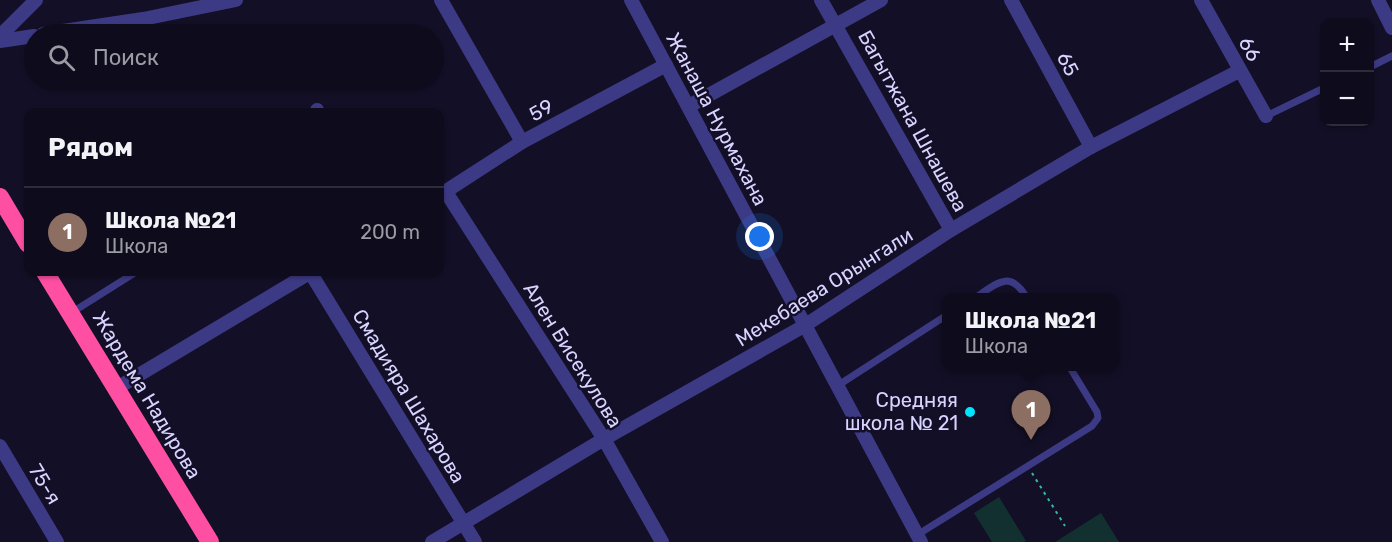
<!DOCTYPE html>
<html lang="ru">
<head>
<meta charset="utf-8">
<style>
	:root { --surface:#0e0b1c; --page:#1c1929; --text:#f1f3f6; --muted:#9b9ba3; --line:#2e2b3b; --accent:#00e5ff }
	body { margin:0; font-family:Rubik,sans-serif; background:var(--page); color:var(--text) }
	.controls { position:absolute; right:18px; top:18px; display:grid; overflow:hidden; border-radius:12px; box-shadow:0 2px 4px #0004 }
	.controls button { width:54px; height:54px; display:grid; place-items:center; padding:0; border:0; border-bottom:2px solid var(--line); background:var(--surface); color:var(--text); font:30px sans-serif }
	.you { position:absolute; left:760px; top:237px; width:21px; height:21px; margin:-15px; border:4px solid #fff; border-radius:50%; background:#1a73e8; box-shadow:0 0 0 9px #1a73e833 }
	.badge { display:grid; place-items:center; width:39px; height:39px; border-radius:50%; background:var(--accent); color:#fff; font-size:20px; font-weight:700 }
	.pin { position:absolute; translate:-50% -50px; filter:drop-shadow(0 2px 3px #0008) }
	.pin::after { content:''; position:absolute; top:32px; width:21px; height:18px; background:inherit; clip-path:polygon(0 0,100% 0,50% 100%) }
	.popup { position:absolute; left:942px; top:293px; width:177px; height:78px; box-sizing:border-box; display:grid; place-content:center; border-radius:12px; background:var(--surface); filter:drop-shadow(0 2px 4px #0005); font-size:20px; white-space:nowrap; color:var(--muted) }
	.popup b { font-size:22px; color:var(--text) }
	.popup::after { content:''; position:absolute; left:50%; top:100%; margin-left:-12px; border:12px solid transparent; border-top-color:var(--surface) }
	.list { margin:0; padding:0; list-style:none }
	h2 { display:flex; justify-content:space-between; align-items:center; height:78px; margin:0; padding:0 24px; font-size:26px }
	h2 small { font-size:20px; font-weight:400; color:var(--muted) }
	.list li { display:grid; grid-template-columns:39px 1fr auto; gap:18px; align-items:center; box-sizing:border-box; height:90px; padding:0 24px; border-top:2px solid var(--line) }
	.list b { display:block; font-size:22px; white-space:nowrap }
	.list p { margin:0; font-size:20px; white-space:nowrap; color:var(--muted) }
	.list em { font-size:20px; font-style:normal; color:var(--muted) }
	.icon { flex:none; width:33px; height:33px; fill:none; stroke:currentColor; stroke-width:2; stroke-linecap:round; stroke-linejoin:round }
	.map { position:relative; flex:none; width:1392px; height:542px; overflow:hidden }
	.search { position:absolute; background:var(--surface); box-shadow:0 2px 4px #0004; left:24px; top:24px; width:420px; height:66px; display:flex; align-items:center; gap:15px; box-sizing:border-box; padding:0 21px; border-radius:33px; color:var(--muted); font-size:22px }
	.panel { position:absolute; background:var(--surface); box-shadow:0 2px 4px #0004; left:24px; top:108px; width:420px; height:168px; border-radius:12px }
	.map>svg:first-child { display:block }
	.green { fill:#12302f }
	.lines { fill:none; stroke-linecap:round; stroke-linejoin:round }
	.path { stroke:#2fb8b0; stroke-width:2; stroke-dasharray:3 4.5; stroke-linecap:butt }
	.lane { stroke:#3d3a85; stroke-width:7 }
	.street { stroke:#3d3a85; stroke-width:14 }
	.highway { stroke:#ff4fa3; stroke-width:18 }
	.poi-dot { fill:#00e5ff; stroke:#130f26; stroke-width:2 }
	.labels { text-anchor:middle; dominant-baseline:central; stroke-width:5; stroke-linejoin:round; paint-order:stroke }
	.street-label { font-size:20px; fill:#d9d4ff; stroke:#130f26 }
	.poi-label { font-size:20px; fill:#d9d4ff; stroke:#130f26; text-anchor:end }
</style>
</head>
<body>
<div class="map">
<svg width="1392" height="542" viewBox="0 0 1392 542">
	<rect width="100%" height="100%" fill="#130f26"/>
	<g class="green">
		<path d="M 999,497 L 1026,541 L 1024,542 L 992,542 L 974,513 Z"/>
		<path d="M 1101,513 L 1119,542 L 1055,542 Z"/>
	</g>
	<g class="lines">
		<path class="path" d="M 1032,473 L 1065,526"/>
		<g class="lane">
			<path d="M 1370,67 L 1392,56"/>
			<path d="M 1266,116 L 1324,88"/>
			<path d="M 975,298 C 997,283 1010,269 1027,298"/>
			<path d="M 71,313 L 136,272"/>
			<path d="M 837,386 L 947,315"/>
			<path d="M 917,535 L 1092,426 L 1098,418 L 1097,412 L 1069,366"/>
		</g>
		<g class="street">
			<path d="M 441,0 L 522,142"/>
			<path d="M 631,0 L 921,542"/>
			<path d="M 821,0 L 951,230"/>
			<path d="M 1011,0 L 1091,147"/>
			<path d="M 1201,0 L 1266,116"/>
			<path d="M 1378,0 L 1392,28"/>
			<path d="M 43,34 L 143,19 L 236,0"/>
			<path d="M 0,36 L 36,0"/>
			<path d="M 0,41 L 34,36"/>
			<path d="M 689,106 L 881,0"/>
			<path d="M 317,110 L 318,112"/>
			<path d="M 446,192 L 604,439 L 662,542"/>
			<path d="M 440,195 L 522,142 L 666,65"/>
			<path d="M 310,272 L 475,542"/>
			<path d="M 117,388 L 311,272"/>
			<path d="M 0,446 L 57,542"/>
			<path d="M 432,542 L 604,439 L 804,326 L 951,230 L 1091,147 L 1239,71"/>
		</g>
		<g class="highway">
			<path d="M 0,197 L 28,244"/>
			<path d="M 45,272 L 210,542"/>
		</g>
	</g>
	<circle class="poi-dot" cx="970" cy="412" r="6"/>
	<g class="labels">
		<g class="street-label">
			<text transform="translate(1250 49) rotate(61)">66</text>
			<text transform="translate(1068 64) rotate(62)">65</text>
			<text transform="translate(541 110) rotate(-29)">59</text>
			<text transform="translate(717 119) rotate(62)">Жанаша Нурмахана</text>
			<text transform="translate(913 121) rotate(61)">Багытжана Шнашева</text>
			<text transform="translate(824 287) rotate(-32)">Мекебаева Орынгали</text>
			<text transform="translate(573 355) rotate(58)">Ален Бисекулова</text>
			<text transform="translate(147 395) rotate(59)">Жардема Надирова</text>
			<text transform="translate(409 396) rotate(59)">Смадияра Шахарова</text>
			<text transform="translate(45 484) rotate(59)">75-я</text>
		</g>
		<g class="poi-label">
			<text x="958" y="400">Средняя<tspan x="958" dy="23">школа № 21</tspan></text>
		</g>
	</g>
</svg>
<div class="controls">
<button>+</button>
<button>−</button>
</div>
<div class="you"></div>
<div class="pin badge" style="left:1031px;top:440px;background:#8d6e63">1</div>
<div class="popup"><b>Школа №21</b>Школа</div>
<div class="search"><svg class="icon" aria-label="search" viewBox="0 0 24 24"><circle cx="10" cy="10" r="6"/><path d="M15 15l6 6"/></svg>Поиск</div>
<section class="panel">
<h2>Рядом<small></small></h2>
<ul class="list">
<li><span class="badge" style="background:#8d6e63">1</span><div><b>Школа №21</b><p>Школа</p></div><em>200 m</em></li>
</ul>
</section>
</div>
</body>
</html>
